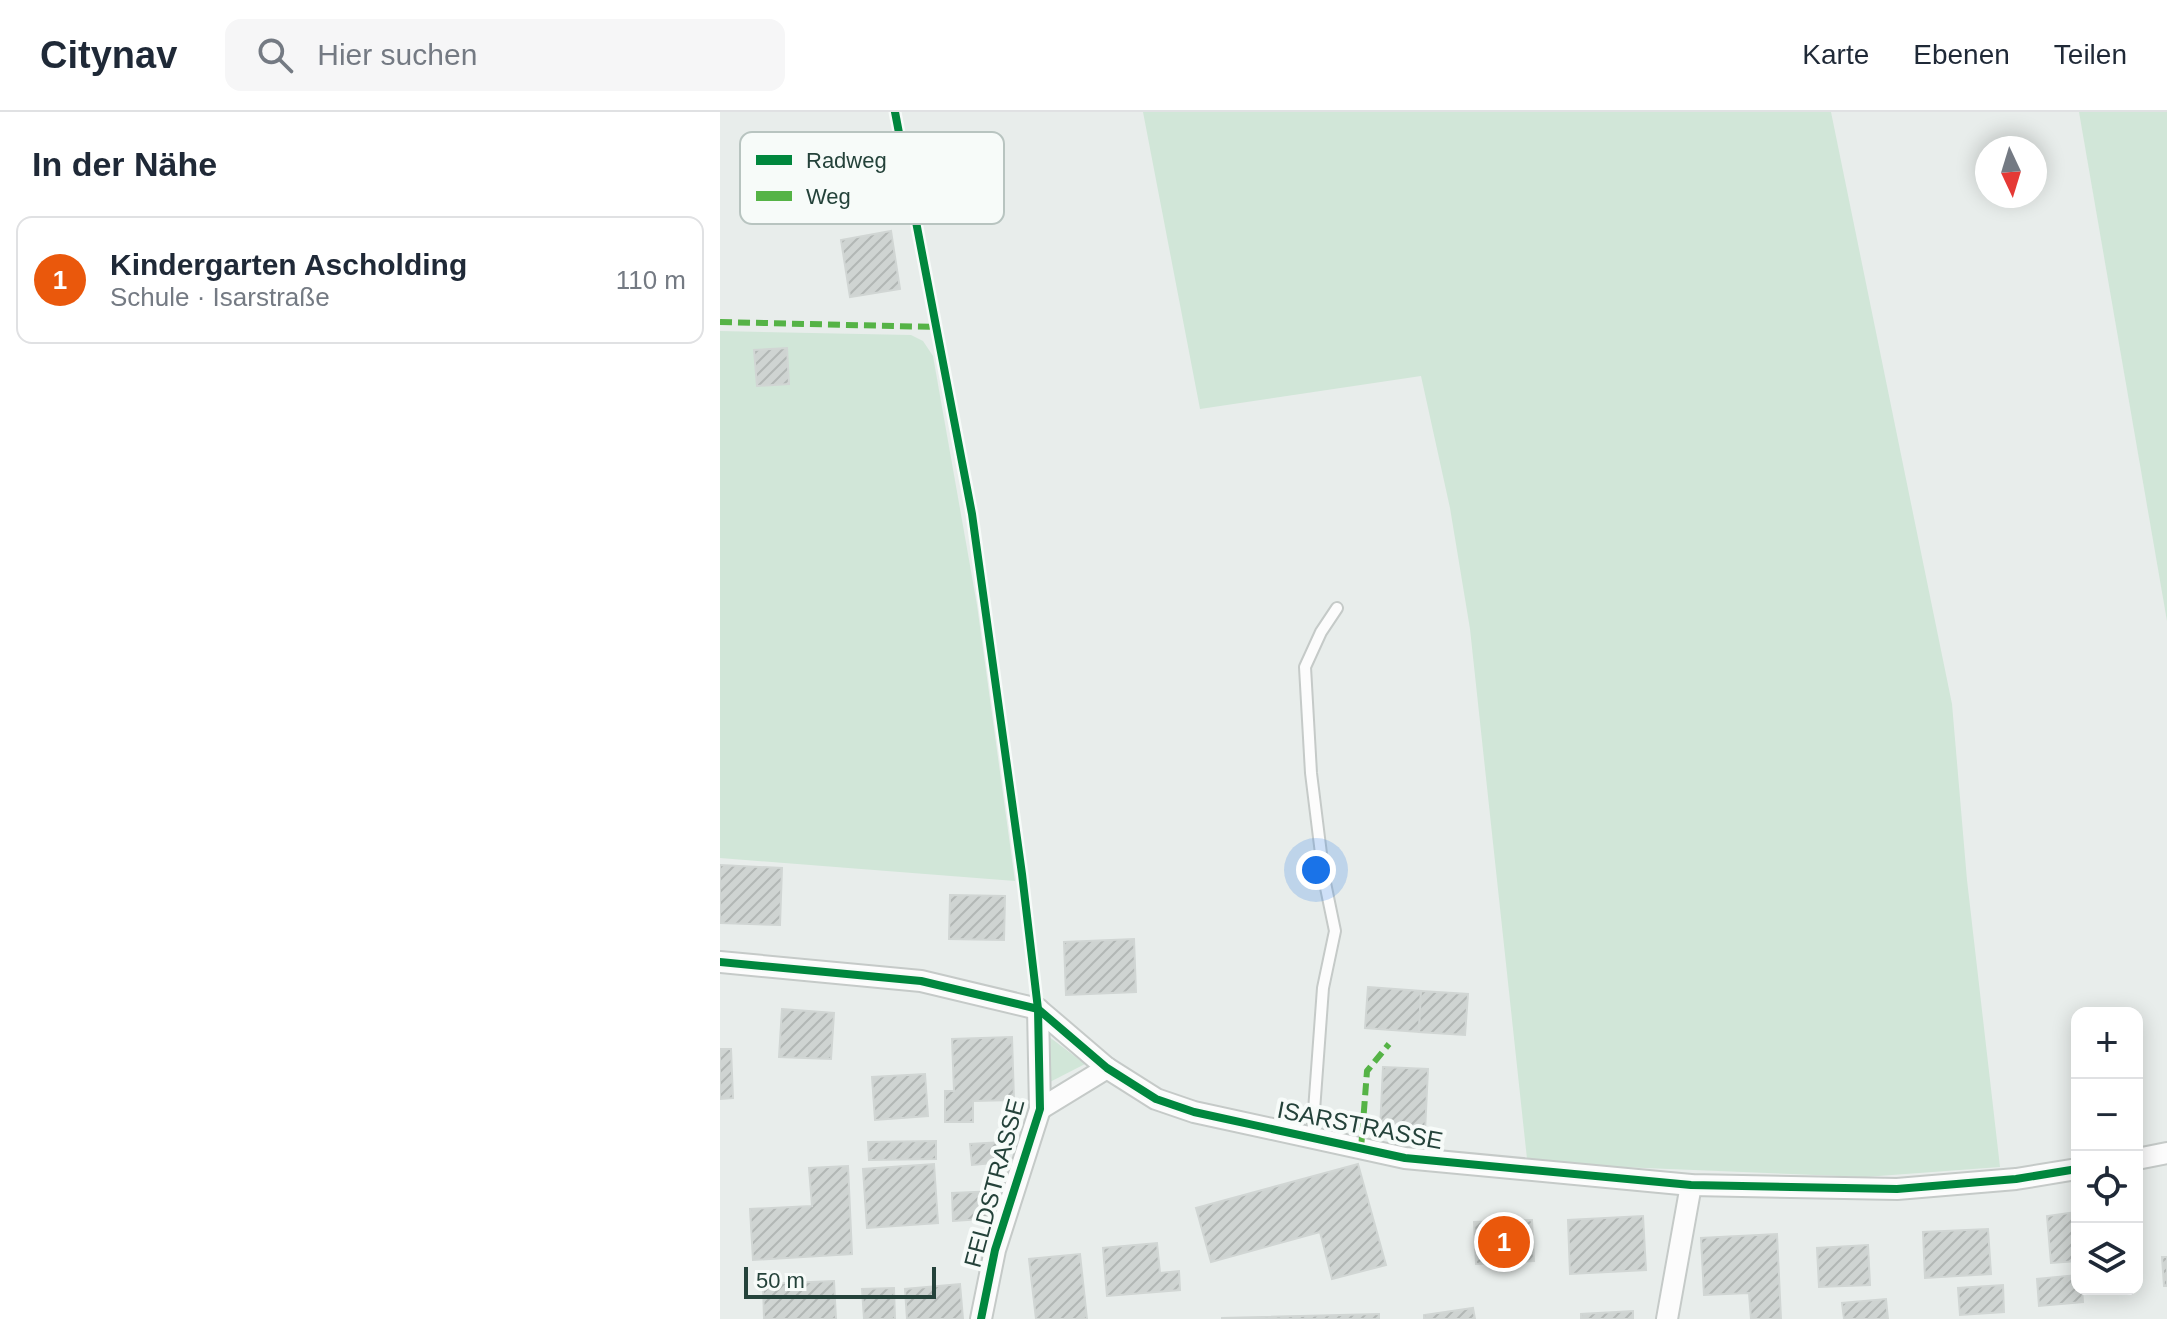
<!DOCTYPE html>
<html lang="de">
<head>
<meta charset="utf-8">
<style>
	:root { --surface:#fff; --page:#f6f6f7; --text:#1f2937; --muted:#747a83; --line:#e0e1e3; --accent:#ea580c }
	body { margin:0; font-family:Arial,sans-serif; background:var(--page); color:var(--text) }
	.controls { position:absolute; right:24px; bottom:24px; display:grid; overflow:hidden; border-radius:16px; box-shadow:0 4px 20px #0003 }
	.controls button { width:72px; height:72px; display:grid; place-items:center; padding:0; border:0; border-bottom:2px solid var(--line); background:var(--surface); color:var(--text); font:40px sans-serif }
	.compass { position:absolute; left:1255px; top:24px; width:72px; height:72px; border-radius:50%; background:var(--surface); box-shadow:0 4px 20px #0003; rotate:176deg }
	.scale { position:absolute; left:24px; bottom:20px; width:192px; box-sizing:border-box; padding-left:8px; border:4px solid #24423a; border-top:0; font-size:22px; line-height:28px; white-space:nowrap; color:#24423a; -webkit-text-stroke:6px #f7fbf9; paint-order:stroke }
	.you { position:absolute; left:596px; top:758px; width:28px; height:28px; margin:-20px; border:6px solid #fff; border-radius:50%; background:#1a73e8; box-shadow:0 0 0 12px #1a73e833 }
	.badge { display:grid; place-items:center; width:52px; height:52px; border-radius:50%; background:var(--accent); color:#fff; font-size:26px; font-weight:700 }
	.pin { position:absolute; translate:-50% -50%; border:4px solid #fff; box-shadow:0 2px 8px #0006 }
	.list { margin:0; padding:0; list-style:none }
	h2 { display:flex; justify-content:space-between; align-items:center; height:104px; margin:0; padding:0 32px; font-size:34px }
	h2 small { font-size:26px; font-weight:400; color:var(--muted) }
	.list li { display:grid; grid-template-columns:52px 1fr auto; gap:24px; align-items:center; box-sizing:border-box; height:128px; margin:0 16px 16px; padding:0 16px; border:2px solid var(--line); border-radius:16px }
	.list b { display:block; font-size:30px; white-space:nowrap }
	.list p { margin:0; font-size:26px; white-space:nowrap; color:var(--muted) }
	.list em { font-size:26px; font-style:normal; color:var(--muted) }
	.icon { flex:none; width:44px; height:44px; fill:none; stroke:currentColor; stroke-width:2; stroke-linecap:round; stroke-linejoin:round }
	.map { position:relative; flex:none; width:1447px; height:1207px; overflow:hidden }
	header { display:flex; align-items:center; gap:48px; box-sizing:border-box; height:112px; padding:0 40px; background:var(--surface); border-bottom:2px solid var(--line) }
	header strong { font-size:38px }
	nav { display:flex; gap:44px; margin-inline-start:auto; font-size:28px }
	.search { width:560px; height:72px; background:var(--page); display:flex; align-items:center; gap:20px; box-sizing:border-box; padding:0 28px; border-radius:16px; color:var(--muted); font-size:30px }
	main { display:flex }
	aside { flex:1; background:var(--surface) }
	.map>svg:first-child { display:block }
	.green { fill:#d1e6d8 }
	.building { fill:url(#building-hatch); stroke:#d1d6d4; stroke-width:2 }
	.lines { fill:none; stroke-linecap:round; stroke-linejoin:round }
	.lane-casing { stroke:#c5cac8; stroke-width:14 }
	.street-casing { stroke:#c5cac8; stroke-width:24 }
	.lane { stroke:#fcfcfc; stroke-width:10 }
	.street { stroke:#fcfcfc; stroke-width:20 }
	.quiet { stroke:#55b346; stroke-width:6; stroke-dasharray:12 6; stroke-linecap:butt }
	.cycleway-casing { stroke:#f7fbf9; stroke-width:13 }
	.cycleway { stroke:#00873e; stroke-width:8 }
	.labels { text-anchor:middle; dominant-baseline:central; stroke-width:8; stroke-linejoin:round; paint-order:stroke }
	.street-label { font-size:24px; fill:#24423a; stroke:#f7fbf9 }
	.key { fill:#f7fbf9; stroke:#b8c4c0; stroke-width:2 }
	.key-label { font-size:22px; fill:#24423a }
</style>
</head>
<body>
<header>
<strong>Citynav</strong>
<div class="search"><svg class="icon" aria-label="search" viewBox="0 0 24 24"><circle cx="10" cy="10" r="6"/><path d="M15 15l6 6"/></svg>Hier suchen</div>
<nav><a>Karte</a><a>Ebenen</a><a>Teilen</a></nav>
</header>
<main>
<aside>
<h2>In der Nähe<small></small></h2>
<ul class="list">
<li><span class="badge">1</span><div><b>Kindergarten Ascholding</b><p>Schule · Isarstraße</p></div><em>110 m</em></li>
</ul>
</aside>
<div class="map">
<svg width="1447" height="1207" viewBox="0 0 1447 1207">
	<defs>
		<pattern id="building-hatch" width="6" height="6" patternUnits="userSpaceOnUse" patternTransform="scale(2)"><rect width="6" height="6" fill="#cfd4d2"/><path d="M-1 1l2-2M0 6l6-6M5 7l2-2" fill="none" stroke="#b2b7b5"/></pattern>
	</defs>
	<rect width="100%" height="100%" fill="#e8edeb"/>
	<g class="green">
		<path d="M 423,0 L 1111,0 L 1232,592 L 1247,768 L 1280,1055 L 1145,1065 L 900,1055 L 807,1047 L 750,517 L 730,396 L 701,264 L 480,297 Z"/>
		<path d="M 1359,0 L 1447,0 L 1447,509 Z"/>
		<path d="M 0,219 L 191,223 L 203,229 L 213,244 L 257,493 L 295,769 L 0,746 Z"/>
		<path d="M 328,924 L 365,952 L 328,971 Z"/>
	</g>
	<g class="building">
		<path d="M 171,119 L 180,177 L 130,185 L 121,128 Z"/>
		<path d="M 67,236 L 69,272 L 37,274 L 34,238 Z"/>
		<path d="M 0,753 L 62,756 L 60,813 L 0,811 Z"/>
		<path d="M 230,783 L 285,784 L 284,828 L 229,827 Z"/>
		<path d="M 414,827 L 416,880 L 346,883 L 344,830 Z"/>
		<path d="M 648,875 L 701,879 L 699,920 L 645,916 Z"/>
		<path d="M 701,879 L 748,882 L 745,923 L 699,920 Z"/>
		<path d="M 62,897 L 114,901 L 111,947 L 59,945 Z"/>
		<path d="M 292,925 L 294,988 L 253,989 L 253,1010 L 225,1010 L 225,979 L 234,979 L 232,927 Z"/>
		<path d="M 0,937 L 11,937 L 13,986 L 0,987 Z"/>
		<path d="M 663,955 L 708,957 L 705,1020 L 660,1018 Z"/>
		<path d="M 205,962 L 208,1004 L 155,1008 L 152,965 Z"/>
		<path d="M 216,1029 L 216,1047 L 149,1048 L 148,1030 Z"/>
		<path d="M 283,1030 L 285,1050 L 252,1053 L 250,1032 Z"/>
		<path d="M 214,1052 L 218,1111 L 147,1116 L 143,1057 Z"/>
		<path d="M 638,1052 L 666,1153 L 612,1167 L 600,1120 L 491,1150 L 476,1096 Z"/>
		<path d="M 128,1054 L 132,1142 L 33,1148 L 30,1097 L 92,1094 L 89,1056 Z"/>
		<path d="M 277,1079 L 278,1106 L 233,1109 L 232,1081 Z"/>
		<path d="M 1357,1100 L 1357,1149 L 1331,1151 L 1327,1104 Z"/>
		<path d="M 923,1104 L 926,1158 L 850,1162 L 848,1108 Z"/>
		<path d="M 812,1108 L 814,1149 L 756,1152 L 754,1110 Z"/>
		<path d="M 1268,1117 L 1271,1162 L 1205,1166 L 1203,1120 Z"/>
		<path d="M 1057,1122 L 1061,1207 L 1031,1207 L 1029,1181 L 984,1183 L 981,1126 Z"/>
		<path d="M 437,1131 L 440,1161 L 459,1159 L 460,1178 L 387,1184 L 383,1136 Z"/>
		<path d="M 1148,1133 L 1150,1173 L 1099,1175 L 1097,1136 Z"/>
		<path d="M 360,1142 L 367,1207 L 316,1207 L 309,1147 Z"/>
		<path d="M 1442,1145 L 1447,1145 L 1447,1174 L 1444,1174 Z"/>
		<path d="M 1357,1163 L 1357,1177 L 1362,1177 L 1363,1190 L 1319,1194 L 1317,1167 Z"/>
		<path d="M 114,1169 L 116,1207 L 44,1207 L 43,1172 Z"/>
		<path d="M 240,1172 L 243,1207 L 187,1207 L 185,1177 Z"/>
		<path d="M 1283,1173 L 1284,1200 L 1240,1203 L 1238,1176 Z"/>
		<path d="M 174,1176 L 175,1207 L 144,1207 L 142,1177 Z"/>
		<path d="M 1166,1187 L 1168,1207 L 1124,1207 L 1122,1191 Z"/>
		<path d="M 753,1196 L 755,1207 L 704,1207 L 704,1203 Z"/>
		<path d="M 913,1199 L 913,1207 L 861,1207 L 861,1202 Z"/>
		<path d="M 659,1202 L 659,1207 L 502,1207 L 502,1206 Z"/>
	</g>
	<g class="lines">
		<g class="lane-casing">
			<path id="lane" d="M 592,1026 L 603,876 L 615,819 L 604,766 L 591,661 L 585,555 L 601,520 L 617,496"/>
		</g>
		<g class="street-casing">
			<g id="street">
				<path d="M 0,850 L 201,869 L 318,897 L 387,956 L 436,987 L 474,1000 L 685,1046 L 971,1073 L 1177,1077 L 1296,1067 L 1357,1057"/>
				<path d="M 320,997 L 387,956"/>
				<path d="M 1417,1047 L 1447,1041"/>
				<path d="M 261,1207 L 275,1138 L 320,997 L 318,897"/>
				<path d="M 947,1207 L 971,1073"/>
			</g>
		</g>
		<use href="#lane" class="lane"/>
		<use href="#street" class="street"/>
		<g class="quiet">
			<path d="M 0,210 L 217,215"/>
			<path d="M 641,1037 L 647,959 L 669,932"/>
		</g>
		<g class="cycleway-casing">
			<g id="cycleway">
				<path d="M 175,0 L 252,402 L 302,762 L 318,897 L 320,997 L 275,1138 L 261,1207"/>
				<path d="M 0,850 L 201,869 L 318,897 L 387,956 L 436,987 L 474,1000 L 685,1046 L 971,1073 L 1177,1077 L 1296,1067 L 1357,1057"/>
			</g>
		</g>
		<use href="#cycleway" class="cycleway"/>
	</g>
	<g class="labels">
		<g class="street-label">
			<text transform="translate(640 1013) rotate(11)">ISARSTRASSE</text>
			<text transform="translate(274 1071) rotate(-75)">FELDSTRASSE</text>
		</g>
	</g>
	<rect x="20" y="20" width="264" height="92" rx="12" class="key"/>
	<rect x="36" y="43" width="36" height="10" fill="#00873e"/>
	<rect x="36" y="79" width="36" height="10" fill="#55b346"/>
	<g class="key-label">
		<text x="86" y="56">Radweg</text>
		<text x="86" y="92">Weg</text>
	</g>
</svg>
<div class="controls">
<button>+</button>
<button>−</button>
<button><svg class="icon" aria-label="locate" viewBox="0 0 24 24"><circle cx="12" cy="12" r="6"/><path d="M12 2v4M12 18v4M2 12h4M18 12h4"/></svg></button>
<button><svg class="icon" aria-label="layers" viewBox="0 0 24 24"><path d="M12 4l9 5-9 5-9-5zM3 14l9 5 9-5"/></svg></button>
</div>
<svg class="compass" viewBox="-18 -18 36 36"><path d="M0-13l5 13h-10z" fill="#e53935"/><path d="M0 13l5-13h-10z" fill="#747a83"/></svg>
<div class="scale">50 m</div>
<div class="you"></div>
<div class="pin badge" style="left:784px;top:1130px">1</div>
</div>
</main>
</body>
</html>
